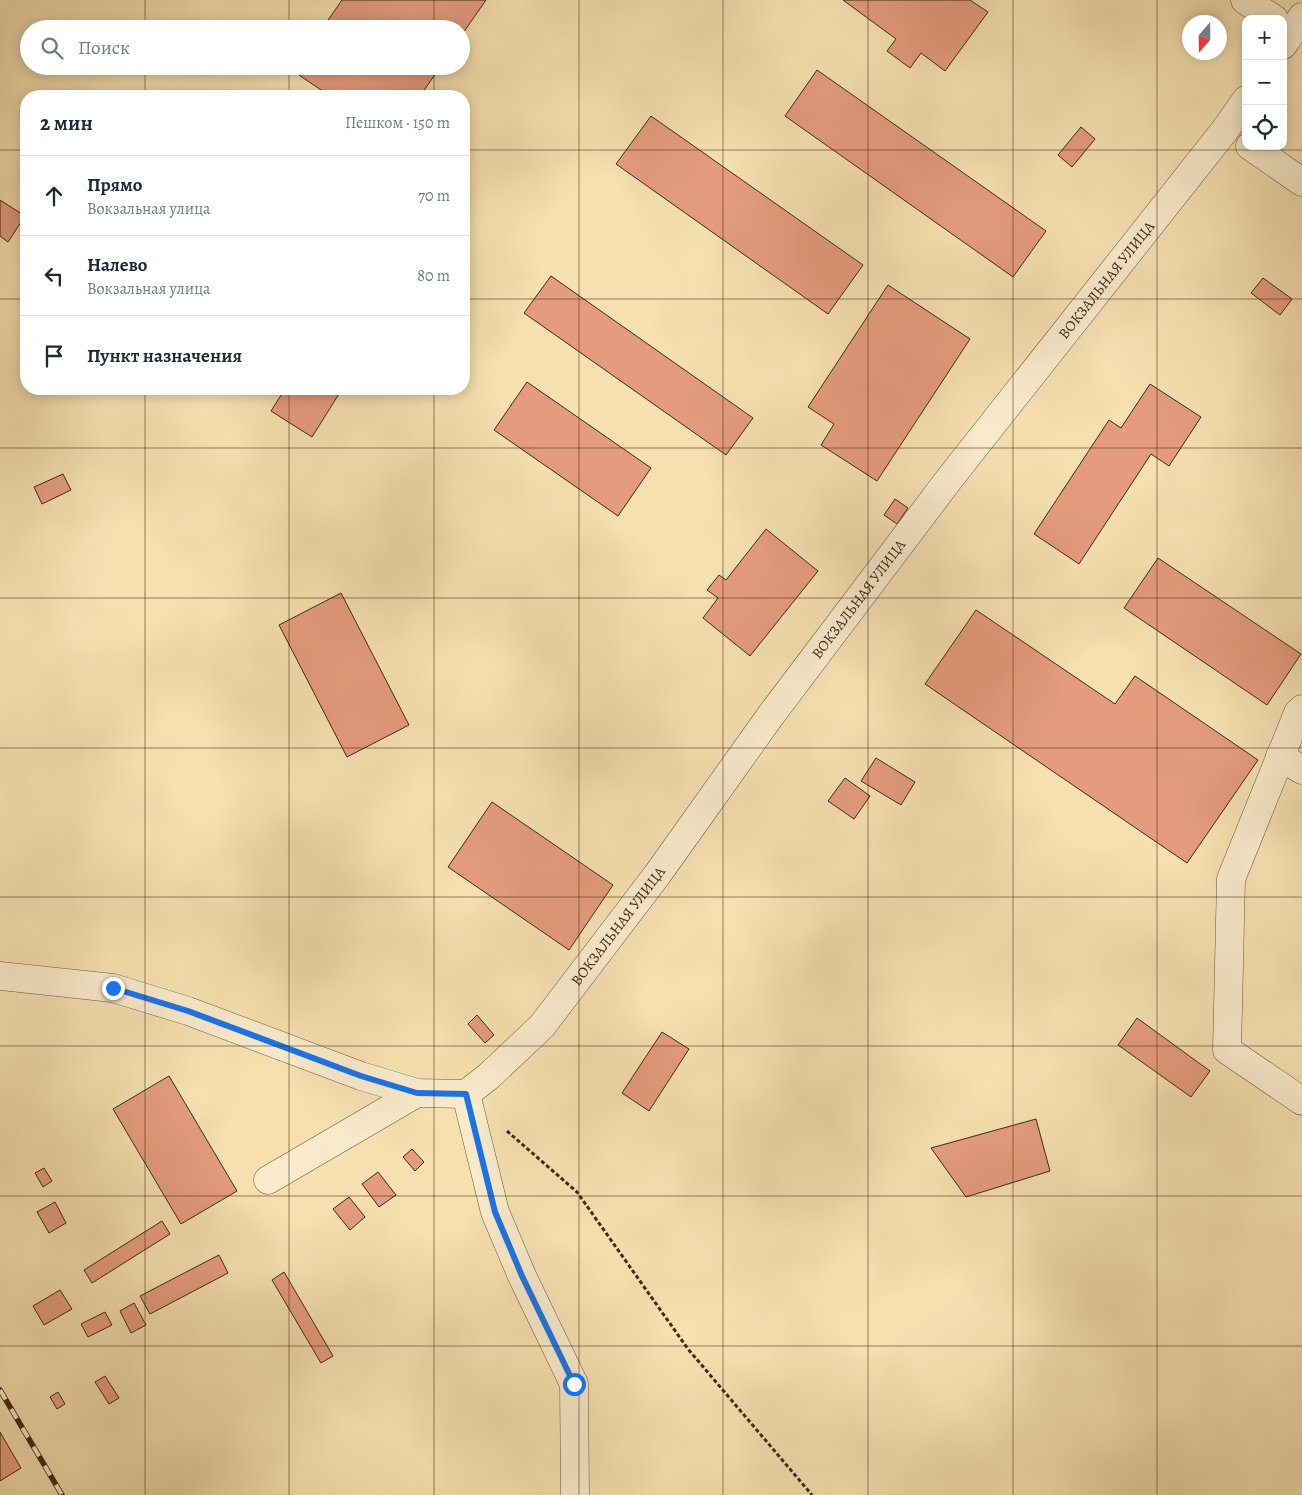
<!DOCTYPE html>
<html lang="ru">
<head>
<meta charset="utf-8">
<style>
	:root { --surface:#fff; --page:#f6f6f7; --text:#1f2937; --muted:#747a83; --line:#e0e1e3 }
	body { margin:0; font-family:Alegreya,serif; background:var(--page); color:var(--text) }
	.controls { position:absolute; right:15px; top:15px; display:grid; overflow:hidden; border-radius:10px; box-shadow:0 2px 12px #0003 }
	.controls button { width:45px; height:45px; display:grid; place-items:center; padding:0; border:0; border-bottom:1px solid var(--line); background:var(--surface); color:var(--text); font:25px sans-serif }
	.compass { position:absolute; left:1182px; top:15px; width:45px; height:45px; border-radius:50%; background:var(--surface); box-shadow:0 2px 12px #0003; rotate:200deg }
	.stop { position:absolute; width:15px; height:15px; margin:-11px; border:4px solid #1a73e8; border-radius:50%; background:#fff }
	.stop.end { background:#1a73e8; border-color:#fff; box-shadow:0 1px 5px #0008 }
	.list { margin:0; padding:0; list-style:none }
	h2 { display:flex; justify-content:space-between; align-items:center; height:65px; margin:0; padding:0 20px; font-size:21px }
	h2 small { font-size:16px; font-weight:400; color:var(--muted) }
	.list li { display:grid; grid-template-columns:32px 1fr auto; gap:15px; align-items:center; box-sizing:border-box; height:80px; padding:0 20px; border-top:1px solid var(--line) }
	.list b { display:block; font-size:19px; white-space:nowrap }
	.list p { margin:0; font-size:16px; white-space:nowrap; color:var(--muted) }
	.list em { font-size:16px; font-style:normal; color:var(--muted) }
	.icon { flex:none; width:28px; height:28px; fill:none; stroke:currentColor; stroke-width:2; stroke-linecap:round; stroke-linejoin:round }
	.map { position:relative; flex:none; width:1302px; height:1495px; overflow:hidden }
	.search { position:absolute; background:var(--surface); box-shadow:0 2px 12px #0003; left:20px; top:20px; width:450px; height:55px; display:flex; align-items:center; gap:12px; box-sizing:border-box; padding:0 18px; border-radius:28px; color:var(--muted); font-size:19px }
	.panel { position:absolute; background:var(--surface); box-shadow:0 2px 12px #0003; left:20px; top:90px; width:450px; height:305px; border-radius:20px }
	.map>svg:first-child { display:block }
	.building { fill:#e59c7e; stroke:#422813 }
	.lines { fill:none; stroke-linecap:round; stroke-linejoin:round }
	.minor-casing { stroke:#6f563a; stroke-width:29 }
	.path { stroke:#422813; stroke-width:3; stroke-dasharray:4 2.5; stroke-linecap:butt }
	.minor { stroke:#f9ebcc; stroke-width:28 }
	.rail-casing { stroke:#422813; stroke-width:5.5 }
	.rail { stroke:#f9ebcc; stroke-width:4; stroke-dasharray:11; stroke-linecap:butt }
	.route { stroke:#1a73e8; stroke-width:6 }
	.grid { fill:none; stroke:#422813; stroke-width:1; stroke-opacity:0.55 }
	.labels { text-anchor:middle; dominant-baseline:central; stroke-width:4; stroke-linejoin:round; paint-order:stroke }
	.street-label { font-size:15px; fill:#422813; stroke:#f9ebcc }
</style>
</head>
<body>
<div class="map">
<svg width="1302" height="1495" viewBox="0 0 1302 1495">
	<rect width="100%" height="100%" fill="#f6e0b0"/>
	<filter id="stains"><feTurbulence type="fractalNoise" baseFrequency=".004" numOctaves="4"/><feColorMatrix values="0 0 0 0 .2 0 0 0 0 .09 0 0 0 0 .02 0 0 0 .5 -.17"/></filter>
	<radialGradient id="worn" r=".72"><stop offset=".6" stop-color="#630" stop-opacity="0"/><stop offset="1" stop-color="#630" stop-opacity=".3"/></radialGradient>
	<g class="building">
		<path d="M 342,0 L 486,0 L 461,36 L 461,29 L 322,29 Z"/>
		<path d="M 843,0 L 970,0 L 988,12 L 945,71 L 921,53 L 910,68 L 887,51 L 896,39 Z"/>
		<path d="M 296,66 L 441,66 L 420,96 L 330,96 L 293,71 Z"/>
		<path d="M 817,70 L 1046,231 L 1013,277 L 785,116 Z"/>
		<path d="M 651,116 L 863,265 L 828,314 L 616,164 Z"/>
		<path d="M 1081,127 L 1095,139 L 1072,167 L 1058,155 Z"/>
		<path d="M 0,200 L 25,216 L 8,242 L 0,236 Z"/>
		<path d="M 551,276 L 753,418 L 726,455 L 524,313 Z"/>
		<path d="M 1263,278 L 1292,299 L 1280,315 L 1251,293 Z"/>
		<path d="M 888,285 L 970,339 L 877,481 L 821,445 L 834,424 L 808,407 Z"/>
		<path d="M 527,382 L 651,468 L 618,516 L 494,430 Z"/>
		<path d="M 1150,384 L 1201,417 L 1169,466 L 1151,454 L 1079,564 L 1034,534 L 1109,420 L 1121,428 Z"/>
		<path d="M 285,389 L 342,389 L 312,437 L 271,411 Z"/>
		<path d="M 63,474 L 71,490 L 42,504 L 34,487 Z"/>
		<path d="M 895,499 L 908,508 L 897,524 L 884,515 Z"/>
		<path d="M 766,529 L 818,571 L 750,656 L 703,618 L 718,598 L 707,590 L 719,575 L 726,580 Z"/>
		<path d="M 1158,558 L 1301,654 L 1267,705 L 1124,608 Z"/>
		<path d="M 341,593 L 409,725 L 347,757 L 279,625 Z"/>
		<path d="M 976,610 L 1115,704 L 1135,676 L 1258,760 L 1187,863 L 925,684 Z"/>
		<path d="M 876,758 L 915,782 L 901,805 L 861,781 Z"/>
		<path d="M 845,778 L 870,796 L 854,819 L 828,801 Z"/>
		<path d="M 492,802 L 613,885 L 569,950 L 448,867 Z"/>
		<path d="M 477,1015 L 494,1035 L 485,1043 L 468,1024 Z"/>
		<path d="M 1137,1018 L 1210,1071 L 1191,1097 L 1118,1045 Z"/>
		<path d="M 662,1032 L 689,1049 L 649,1111 L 622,1093 Z"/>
		<path d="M 169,1076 L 237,1191 L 181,1224 L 113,1109 Z"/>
		<path d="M 1036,1119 L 1050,1171 L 966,1197 L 931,1148 Z"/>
		<path d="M 412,1149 L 424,1162 L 415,1171 L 403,1157 Z"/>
		<path d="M 44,1168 L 52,1181 L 43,1187 L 35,1173 Z"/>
		<path d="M 378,1172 L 396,1195 L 379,1207 L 362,1184 Z"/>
		<path d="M 349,1197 L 365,1217 L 350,1230 L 333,1209 Z"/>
		<path d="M 55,1202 L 66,1223 L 49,1233 L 37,1212 Z"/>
		<path d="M 162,1221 L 170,1234 L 92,1283 L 84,1270 Z"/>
		<path d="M 219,1255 L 228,1273 L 150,1314 L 140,1296 Z"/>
		<path d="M 284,1272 L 333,1356 L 321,1363 L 272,1280 Z"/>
		<path d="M 60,1290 L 72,1309 L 44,1325 L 33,1306 Z"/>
		<path d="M 134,1303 L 146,1325 L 131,1333 L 120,1311 Z"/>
		<path d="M 105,1312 L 112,1325 L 88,1337 L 81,1324 Z"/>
		<path d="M 105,1376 L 119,1398 L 109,1404 L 95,1382 Z"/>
		<path d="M 58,1392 L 65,1404 L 57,1409 L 50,1397 Z"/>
		<path d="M 0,1432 L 21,1468 L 0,1481 Z"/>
	</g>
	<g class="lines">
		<g class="minor-casing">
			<g id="minor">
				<path d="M 1245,0 L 1274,19"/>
				<path d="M 1283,45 L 1302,17"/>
				<path d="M 1250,146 L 1302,182"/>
				<path d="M 1302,709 L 1298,713 L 1231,879 L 1227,1050 L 1302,1101"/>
				<path d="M 1280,756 L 1302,770"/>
				<path id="s1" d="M 0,976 L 113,988 L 188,1011 L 361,1076 L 417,1093 L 466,1094 L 489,1076 L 542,1026 L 657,875 L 771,715 L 950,478 L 1225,130 L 1246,100"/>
				<path d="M 466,1094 L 495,1212 L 522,1276 L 574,1384 L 575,1495"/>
				<path d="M 268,1180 L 417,1093"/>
			</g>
		</g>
		<path class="path" d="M 507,1131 L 577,1192 L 688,1349 L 812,1495"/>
		<use href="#minor" class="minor"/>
		<g class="rail-casing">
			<path id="rail" d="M 0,1390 L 62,1495"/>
		</g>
		<use href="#rail" class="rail"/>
	</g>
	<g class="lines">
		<path class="route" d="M 113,988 L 188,1011 L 361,1076 L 417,1093 L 466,1094 L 495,1212 L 522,1276 L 574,1384"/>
	</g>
	<path class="grid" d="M 145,0 L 145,29M 289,0 L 289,29M 434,0 L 434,29M 579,0 L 579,1495M 723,0 L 723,1495M 868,0 L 868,1495M 1013,0 L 1013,1495M 1157,0 L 1157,1495M 145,66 L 145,96M 289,66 L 289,96M 434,66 L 434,96M 0,150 L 26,150M 464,150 L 1302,150M 0,299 L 26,299M 464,299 L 1302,299M 145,389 L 145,1495M 289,389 L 289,1495M 434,389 L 434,1495M 0,448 L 1302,448M 0,598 L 1302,598M 0,748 L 1302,748M 0,897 L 1302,897M 0,1046 L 1302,1046M 0,1196 L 1302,1196M 0,1346 L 1302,1346"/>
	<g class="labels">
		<g class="street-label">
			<text stroke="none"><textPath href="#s1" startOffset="1522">ВОКЗАЛЬНАЯ УЛИЦА</textPath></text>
			<text stroke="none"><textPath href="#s1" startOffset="1118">ВОКЗАЛЬНАЯ УЛИЦА</textPath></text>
			<text stroke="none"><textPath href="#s1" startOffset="712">ВОКЗАЛЬНАЯ УЛИЦА</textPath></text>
		</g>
	</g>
	<rect width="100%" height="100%" filter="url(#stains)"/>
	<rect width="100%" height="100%" fill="url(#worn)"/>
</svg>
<div class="controls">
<button>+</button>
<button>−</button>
<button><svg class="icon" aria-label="locate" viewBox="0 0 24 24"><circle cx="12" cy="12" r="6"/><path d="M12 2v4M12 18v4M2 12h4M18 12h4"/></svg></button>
</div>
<svg class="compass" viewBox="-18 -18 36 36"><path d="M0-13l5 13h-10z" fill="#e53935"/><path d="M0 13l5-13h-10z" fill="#747a83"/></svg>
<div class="stop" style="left:574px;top:1384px"></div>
<div class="stop end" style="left:113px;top:988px"></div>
<div class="search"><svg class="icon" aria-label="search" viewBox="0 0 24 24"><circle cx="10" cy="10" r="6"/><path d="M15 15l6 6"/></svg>Поиск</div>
<section class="panel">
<h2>2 мин<small>Пешком · 150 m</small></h2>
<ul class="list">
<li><svg class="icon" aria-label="ahead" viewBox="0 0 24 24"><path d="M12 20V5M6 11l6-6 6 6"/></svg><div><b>Прямо</b><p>Вокзальная улица</p></div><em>70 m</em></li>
<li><svg class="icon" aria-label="left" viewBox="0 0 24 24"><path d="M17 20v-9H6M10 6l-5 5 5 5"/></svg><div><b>Налево</b><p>Вокзальная улица</p></div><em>80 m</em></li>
<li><svg class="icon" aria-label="arrive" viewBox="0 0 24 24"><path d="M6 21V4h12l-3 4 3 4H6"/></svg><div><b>Пункт назначения</b></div></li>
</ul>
</section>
</div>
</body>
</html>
